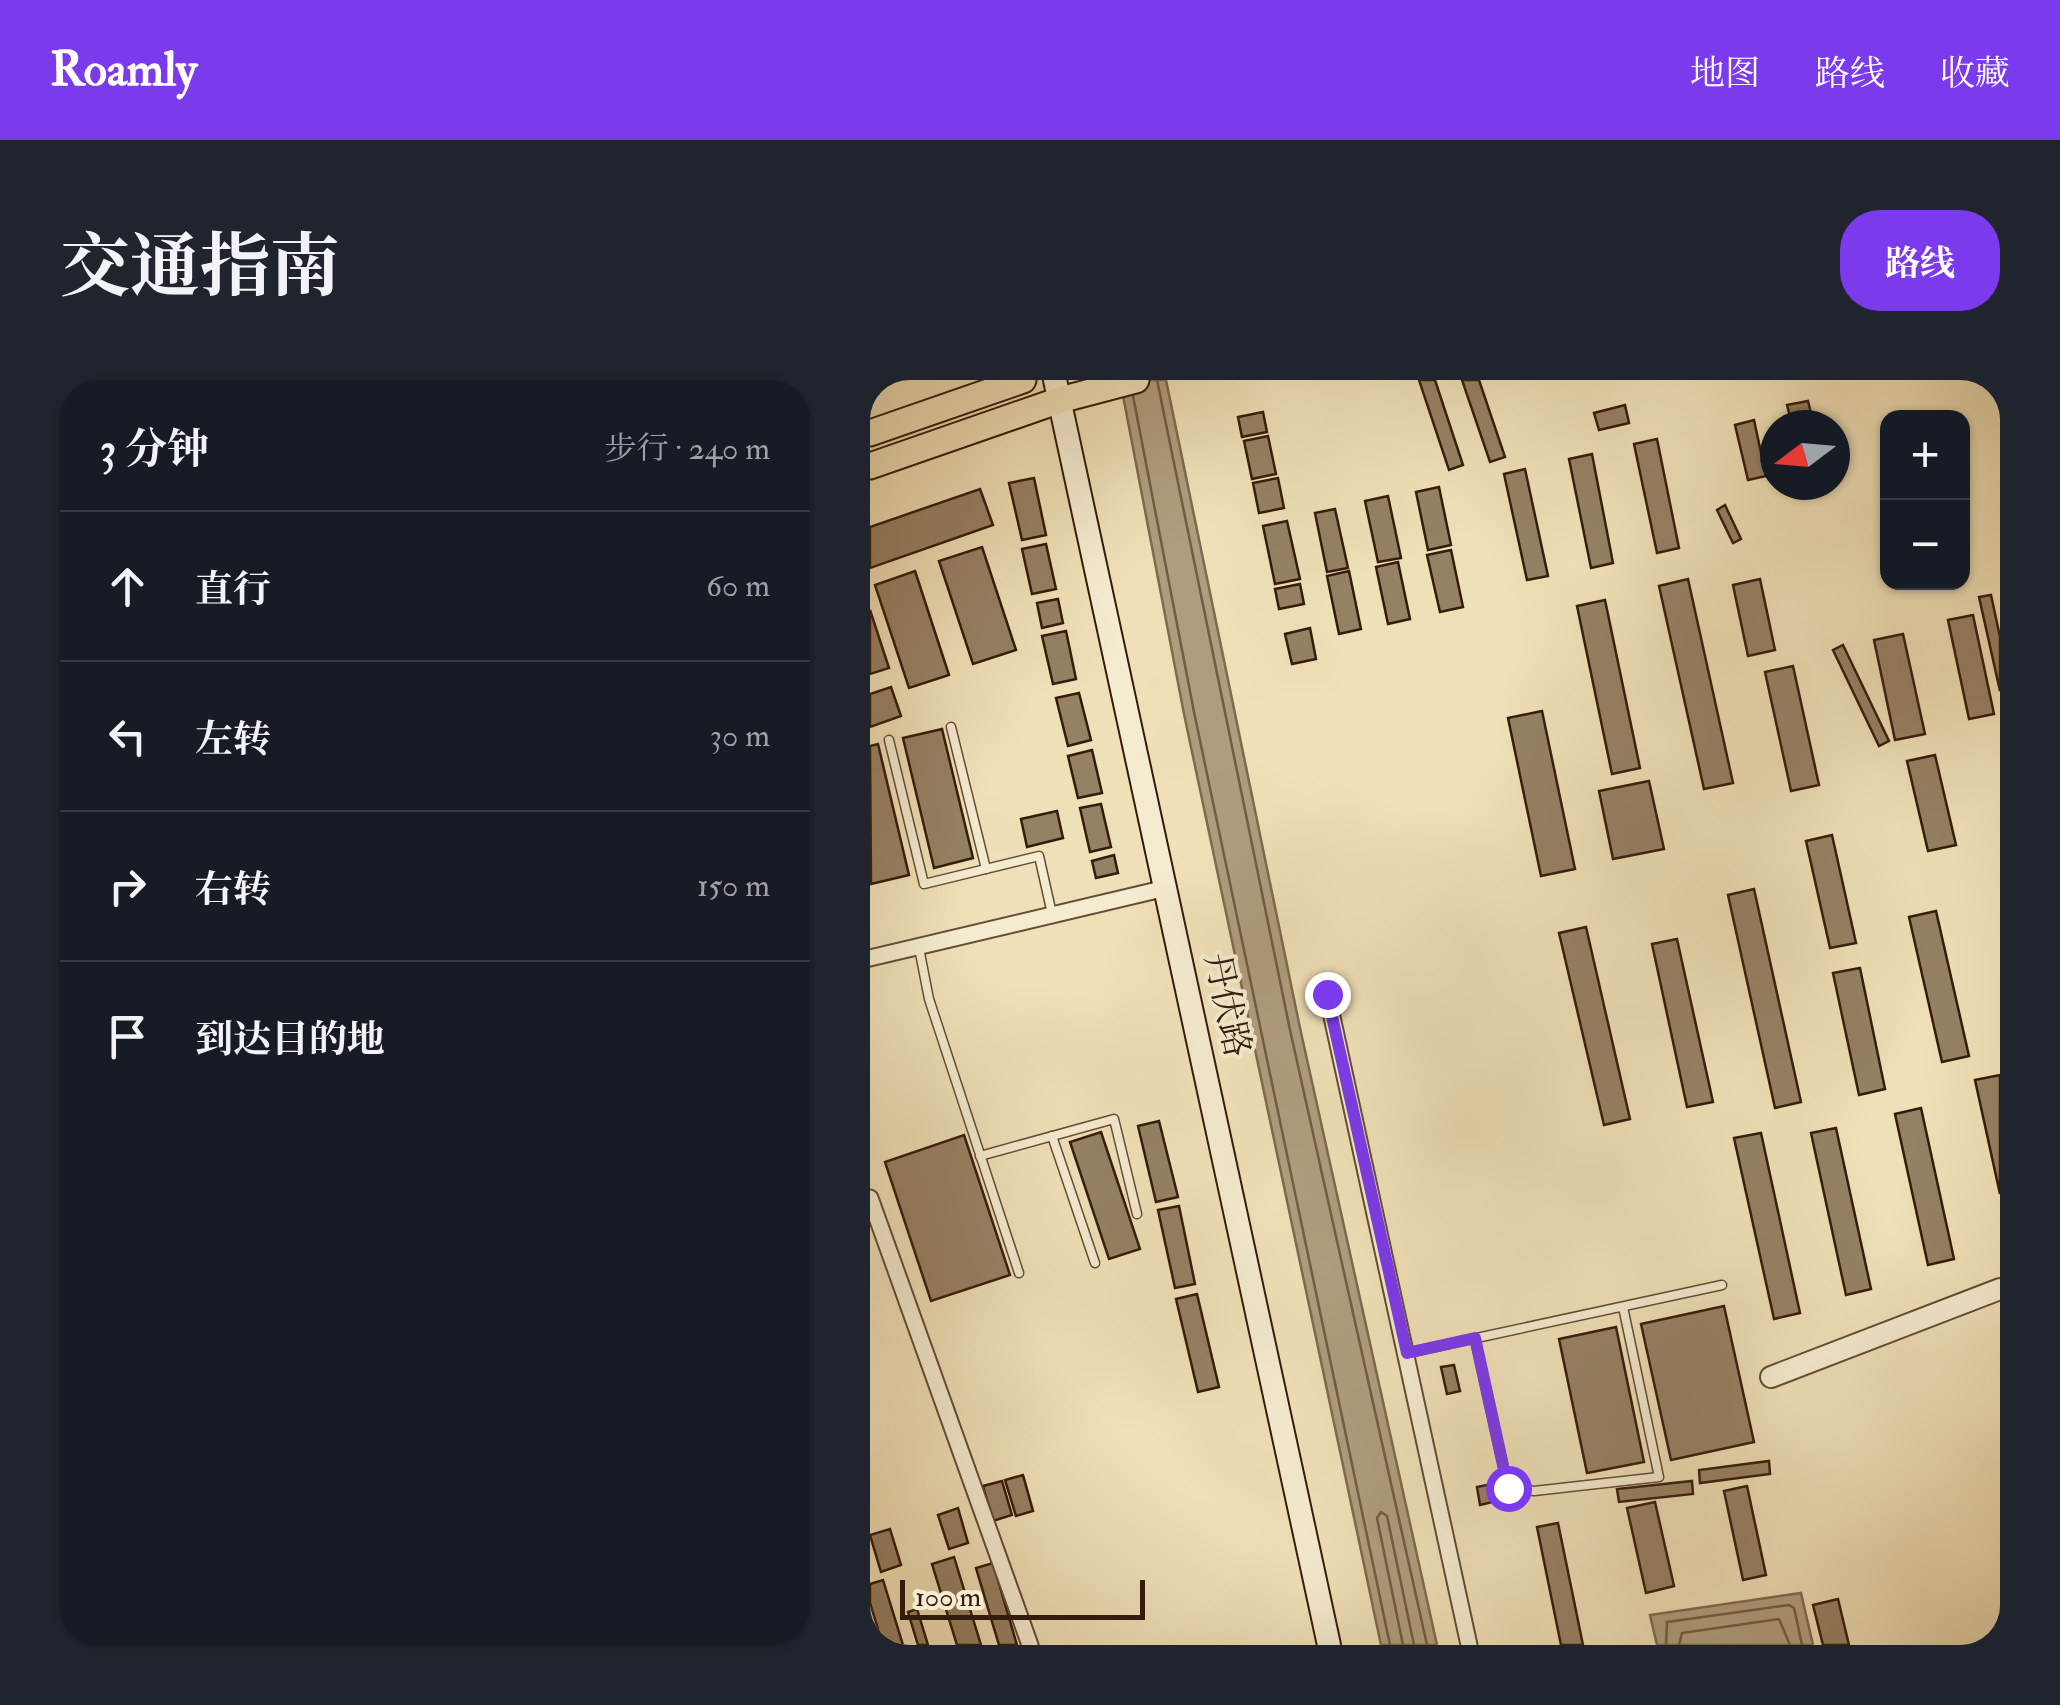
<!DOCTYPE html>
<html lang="zh">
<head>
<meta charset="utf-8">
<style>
	:root { --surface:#171b24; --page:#20242c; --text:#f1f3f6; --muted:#9ea1a6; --line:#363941; --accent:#7c3aed }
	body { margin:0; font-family:"IM FELL Double Pica","Noto Serif SC",serif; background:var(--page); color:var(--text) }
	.controls { position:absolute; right:30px; top:30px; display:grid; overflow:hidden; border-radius:20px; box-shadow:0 2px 8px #0004 }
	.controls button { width:90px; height:90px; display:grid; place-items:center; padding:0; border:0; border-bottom:2px solid var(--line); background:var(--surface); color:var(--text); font:50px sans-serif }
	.compass { position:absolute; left:890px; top:30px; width:90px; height:90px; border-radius:50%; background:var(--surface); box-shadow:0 2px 8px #0004; rotate:254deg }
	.scale { position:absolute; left:30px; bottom:25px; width:245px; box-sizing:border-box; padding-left:10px; border:5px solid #351b0b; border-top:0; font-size:28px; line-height:35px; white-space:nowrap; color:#351b0b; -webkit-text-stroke:8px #f5ebd0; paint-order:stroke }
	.stop { position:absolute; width:30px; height:30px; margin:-22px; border:8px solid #7c3aed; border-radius:50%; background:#fff }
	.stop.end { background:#7c3aed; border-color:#fff; box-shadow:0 2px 10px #0008 }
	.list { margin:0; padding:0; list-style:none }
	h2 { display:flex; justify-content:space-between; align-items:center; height:130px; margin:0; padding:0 40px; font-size:42px }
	h2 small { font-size:32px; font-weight:400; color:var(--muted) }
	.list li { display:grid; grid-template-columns:65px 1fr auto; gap:30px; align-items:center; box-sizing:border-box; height:150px; padding:0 40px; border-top:2px solid var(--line) }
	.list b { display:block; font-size:38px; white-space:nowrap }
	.list em { font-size:32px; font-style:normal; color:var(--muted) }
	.icon { flex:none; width:55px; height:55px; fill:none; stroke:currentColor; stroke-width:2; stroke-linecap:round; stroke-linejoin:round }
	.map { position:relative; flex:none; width:1130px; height:1265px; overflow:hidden; border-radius:40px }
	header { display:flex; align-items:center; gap:60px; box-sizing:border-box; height:140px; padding:0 50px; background:var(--accent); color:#fff }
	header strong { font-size:48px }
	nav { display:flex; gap:55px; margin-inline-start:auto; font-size:35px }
	.intro { display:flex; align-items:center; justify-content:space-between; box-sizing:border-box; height:240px; padding:0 60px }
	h1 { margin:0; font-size:70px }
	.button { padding:25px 45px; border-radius:40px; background:var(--accent); color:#fff; font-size:35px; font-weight:700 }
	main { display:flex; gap:60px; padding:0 60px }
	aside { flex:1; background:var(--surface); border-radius:40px; box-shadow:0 2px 8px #0004 }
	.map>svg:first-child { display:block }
	.water { fill:#b09d7d; stroke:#7f694f; stroke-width:2.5 }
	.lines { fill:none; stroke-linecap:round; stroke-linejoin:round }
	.shore { stroke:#725c44; stroke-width:2.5 }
	.building { fill:#968164; stroke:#351b0b; stroke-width:2.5 }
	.service-casing { stroke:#644c36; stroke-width:11 }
	.minor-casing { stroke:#644c36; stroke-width:19 }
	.tertiary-casing { stroke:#644c36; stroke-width:24 }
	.secondary-casing { stroke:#351b0b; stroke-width:26 }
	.primary-casing { stroke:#351b0b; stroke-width:29 }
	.service { stroke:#f5ebd0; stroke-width:8 }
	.minor { stroke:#f5ebd0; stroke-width:15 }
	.tertiary { stroke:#f5ebd0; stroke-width:20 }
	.secondary { stroke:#f5ebd0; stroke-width:22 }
	.primary { stroke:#f0e0b7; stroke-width:25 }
	.route { stroke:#7c3aed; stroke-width:12 }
	.labels { text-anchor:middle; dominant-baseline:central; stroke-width:8; stroke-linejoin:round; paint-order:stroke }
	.street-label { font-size:35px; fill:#351b0b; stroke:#f5ebd0 }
</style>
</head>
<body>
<header>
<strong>Roamly</strong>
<nav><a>地图</a><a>路线</a><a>收藏</a></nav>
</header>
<div class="intro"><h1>交通指南</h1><a class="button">路线</a></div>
<main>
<aside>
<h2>3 分钟<small>步行 · 240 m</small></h2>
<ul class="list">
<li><svg class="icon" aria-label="ahead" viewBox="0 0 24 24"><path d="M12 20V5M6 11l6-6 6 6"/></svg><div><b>直行</b></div><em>60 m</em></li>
<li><svg class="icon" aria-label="left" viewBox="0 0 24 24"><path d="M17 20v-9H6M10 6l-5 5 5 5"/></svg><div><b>左转</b></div><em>30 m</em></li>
<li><svg class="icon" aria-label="right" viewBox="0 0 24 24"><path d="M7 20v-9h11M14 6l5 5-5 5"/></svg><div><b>右转</b></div><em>150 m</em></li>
<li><svg class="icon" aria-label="arrive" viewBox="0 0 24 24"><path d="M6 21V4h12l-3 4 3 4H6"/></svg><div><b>到达目的地</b></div></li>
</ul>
</aside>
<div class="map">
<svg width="1130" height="1265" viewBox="0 0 1130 1265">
	<rect width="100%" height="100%" fill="#f0e0b7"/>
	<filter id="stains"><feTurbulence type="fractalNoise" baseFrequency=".002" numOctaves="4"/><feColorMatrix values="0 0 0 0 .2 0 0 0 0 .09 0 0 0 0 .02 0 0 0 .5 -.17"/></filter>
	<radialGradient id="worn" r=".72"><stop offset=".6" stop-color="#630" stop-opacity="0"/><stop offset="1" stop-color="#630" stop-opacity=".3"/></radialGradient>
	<g class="water">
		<path d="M 250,0 L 296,0 L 430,648 L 567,1265 L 511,1265 L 314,334 Z"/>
		<path d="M 931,1213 L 943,1265 L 787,1265 L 780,1235 Z"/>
	</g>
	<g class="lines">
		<g class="shore">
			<path d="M 287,0 L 420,650 L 557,1265"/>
			<path d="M 263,16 L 324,332 L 520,1265"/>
			<path d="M 533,1265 L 507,1138 L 511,1132 L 517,1136 L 544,1265"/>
			<path d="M 796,1265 L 797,1242 L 919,1225 L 924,1228 L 932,1265"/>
			<path d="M 809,1265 L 812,1253 L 909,1239 L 920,1265"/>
		</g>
	</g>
	<g class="building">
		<path d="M 549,0 L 565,0 L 593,85 L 579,90 Z"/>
		<path d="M 592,0 L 609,0 L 635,77 L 620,82 Z"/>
		<path d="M 938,21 L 944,45 L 922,45 L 917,25 Z"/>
		<path d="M 755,25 L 759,43 L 729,50 L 724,33 Z"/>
		<path d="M 393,32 L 397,52 L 372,57 L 368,37 Z"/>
		<path d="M 884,40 L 896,96 L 878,100 L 865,45 Z"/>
		<path d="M 398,56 L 406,94 L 382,99 L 374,61 Z"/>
		<path d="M 787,59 L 809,168 L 787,173 L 764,64 Z"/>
		<path d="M 722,74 L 743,183 L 721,188 L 699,79 Z"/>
		<path d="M 655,89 L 678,196 L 657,200 L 634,94 Z"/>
		<path d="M 164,98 L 176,155 L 152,160 L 139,103 Z"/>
		<path d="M 408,98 L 414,128 L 389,133 L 383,103 Z"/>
		<path d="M 569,107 L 581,165 L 558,170 L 546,112 Z"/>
		<path d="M 110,109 L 123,145 L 0,188 L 0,147 Z"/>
		<path d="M 518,116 L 531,178 L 508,182 L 495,121 Z"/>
		<path d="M 855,125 L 871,159 L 863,163 L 847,130 Z"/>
		<path d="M 465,129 L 478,188 L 457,192 L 445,133 Z"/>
		<path d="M 417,141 L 430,199 L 405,204 L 393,146 Z"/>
		<path d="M 176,164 L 186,209 L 162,214 L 152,169 Z"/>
		<path d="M 112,167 L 146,270 L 103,284 L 69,181 Z"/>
		<path d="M 581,170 L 593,227 L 570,232 L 557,175 Z"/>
		<path d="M 528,182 L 540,239 L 518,244 L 506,187 Z"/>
		<path d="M 45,191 L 79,295 L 39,308 L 5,205 Z"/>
		<path d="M 479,191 L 491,249 L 469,254 L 457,196 Z"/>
		<path d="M 818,199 L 863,403 L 834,409 L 789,206 Z"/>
		<path d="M 890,199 L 905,270 L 878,276 L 863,205 Z"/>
		<path d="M 430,204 L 434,224 L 409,229 L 405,209 Z"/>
		<path d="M 1121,215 L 1130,257 L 1130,311 L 1109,217 Z"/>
		<path d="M 188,219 L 193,243 L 172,248 L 167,223 Z"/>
		<path d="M 735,220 L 770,388 L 742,394 L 707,226 Z"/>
		<path d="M 0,230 L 19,288 L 0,294 Z"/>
		<path d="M 1103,235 L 1124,334 L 1099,339 L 1078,240 Z"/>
		<path d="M 440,248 L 446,279 L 422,284 L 415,254 Z"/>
		<path d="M 196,251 L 206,299 L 183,304 L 172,256 Z"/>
		<path d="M 1033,254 L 1055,354 L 1025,360 L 1004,260 Z"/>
		<path d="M 973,265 L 1019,361 L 1009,366 L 963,270 Z"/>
		<path d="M 923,286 L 949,405 L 921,411 L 895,292 Z"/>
		<path d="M 21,307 L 31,336 L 0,347 L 0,314 Z"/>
		<path d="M 209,313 L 221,360 L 198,366 L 186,318 Z"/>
		<path d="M 672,331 L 705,489 L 671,496 L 638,338 Z"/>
		<path d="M 72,349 L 103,478 L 64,488 L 33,358 Z"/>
		<path d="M 8,364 L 39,495 L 1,504 L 0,366 Z"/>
		<path d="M 222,370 L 232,413 L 208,418 L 198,376 Z"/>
		<path d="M 1065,375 L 1086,465 L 1058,471 L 1037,381 Z"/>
		<path d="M 779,401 L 794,469 L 743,479 L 729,411 Z"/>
		<path d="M 231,424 L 241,467 L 220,472 L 210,428 Z"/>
		<path d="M 187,431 L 193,458 L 157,467 L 151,439 Z"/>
		<path d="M 962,455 L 986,563 L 960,568 L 936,461 Z"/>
		<path d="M 244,475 L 248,493 L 226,498 L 222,481 Z"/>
		<path d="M 884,509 L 931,722 L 905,728 L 858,515 Z"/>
		<path d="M 1066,531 L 1099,676 L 1072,682 L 1039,537 Z"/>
		<path d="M 716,547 L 760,739 L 734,745 L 689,553 Z"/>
		<path d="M 807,559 L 843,722 L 817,727 L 782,564 Z"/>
		<path d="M 990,588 L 1015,709 L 989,715 L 963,593 Z"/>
		<path d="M 1130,695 L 1130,814 L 1105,700 Z"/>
		<path d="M 1051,728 L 1084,879 L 1058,885 L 1025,734 Z"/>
		<path d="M 289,741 L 308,817 L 286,822 L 268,746 Z"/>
		<path d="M 966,748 L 1001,909 L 976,915 L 941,753 Z"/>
		<path d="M 231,752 L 270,869 L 239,879 L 200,762 Z"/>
		<path d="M 891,753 L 930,933 L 904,939 L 864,758 Z"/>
		<path d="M 94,755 L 140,895 L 61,921 L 15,782 Z"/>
		<path d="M 309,826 L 325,904 L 305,908 L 288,830 Z"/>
		<path d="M 327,914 L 349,1007 L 328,1012 L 306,919 Z"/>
		<path d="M 854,926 L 884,1062 L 801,1080 L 771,944 Z"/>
		<path d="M 746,947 L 774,1082 L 717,1093 L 689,959 Z"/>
		<path d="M 584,985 L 590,1011 L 577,1014 L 571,987 Z"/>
		<path d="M 899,1081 L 900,1094 L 830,1103 L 829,1090 Z"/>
		<path d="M 153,1095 L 163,1131 L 146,1136 L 135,1100 Z"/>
		<path d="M 132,1101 L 142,1135 L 123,1141 L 113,1106 Z"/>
		<path d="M 822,1101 L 823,1114 L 749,1122 L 747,1109 Z"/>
		<path d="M 632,1102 L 635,1119 L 610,1125 L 607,1107 Z"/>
		<path d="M 877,1106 L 896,1195 L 873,1200 L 854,1111 Z"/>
		<path d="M 785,1122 L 804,1206 L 776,1213 L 757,1128 Z"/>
		<path d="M 88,1128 L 98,1163 L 79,1169 L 68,1135 Z"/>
		<path d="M 688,1143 L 713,1265 L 691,1265 L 667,1147 Z"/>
		<path d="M 20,1149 L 31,1185 L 11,1192 L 0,1155 Z"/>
		<path d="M 84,1177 L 111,1265 L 87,1265 L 62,1184 Z"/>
		<path d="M 123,1183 L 147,1265 L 129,1265 L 106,1188 Z"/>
		<path d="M 13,1200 L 33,1265 L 13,1265 L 0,1223 L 0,1204 Z"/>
		<path d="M 968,1219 L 979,1265 L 953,1265 L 943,1225 Z"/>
		<path d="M 47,1229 L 58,1265 L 48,1265 L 38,1232 Z"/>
	</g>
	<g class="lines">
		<g class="service-casing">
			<g id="service">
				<path d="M 81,347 L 116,489"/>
				<path d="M 19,360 L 54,504 L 169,476 L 182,534"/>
				<path d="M 49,568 L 59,619 L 149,893"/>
				<path d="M 182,756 L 225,883"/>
				<path d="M 110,776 L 244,739 L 267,834"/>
				<path d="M 605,959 L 638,1108 L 664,1111 L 789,1097 L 753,927"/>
				<path d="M 537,973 L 852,905"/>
			</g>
		</g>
		<g class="minor-casing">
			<g id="minor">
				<path d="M 0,578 L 296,508"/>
				<path d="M 457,614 L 599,1265"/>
				<path d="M 0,818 L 160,1265"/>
			</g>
		</g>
		<g class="tertiary-casing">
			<path id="tertiary" d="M 901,997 L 1130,909"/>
		</g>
		<g class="secondary-casing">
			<path id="secondary" d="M 185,0 L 459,1265"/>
		</g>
		<g class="primary-casing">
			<g id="primary">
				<path d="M 0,53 L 153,0"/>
				<path d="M 0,86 L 190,20 L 266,0"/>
			</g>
		</g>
		<use href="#service" class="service"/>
		<use href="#minor" class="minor"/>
		<use href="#tertiary" class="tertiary"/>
		<use href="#secondary" class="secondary"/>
		<use href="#primary" class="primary"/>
	</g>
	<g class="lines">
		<path class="route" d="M 457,614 L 537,973 L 605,958 L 638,1108"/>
	</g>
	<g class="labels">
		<g class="street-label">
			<text transform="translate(357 625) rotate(78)">丹伏路</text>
		</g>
	</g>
	<rect width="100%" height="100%" filter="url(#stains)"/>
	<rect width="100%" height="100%" fill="url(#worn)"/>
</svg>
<div class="controls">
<button>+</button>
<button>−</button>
</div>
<svg class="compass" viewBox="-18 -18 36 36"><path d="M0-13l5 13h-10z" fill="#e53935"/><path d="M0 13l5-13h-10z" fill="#9ea1a6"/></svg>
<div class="scale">100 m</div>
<div class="stop" style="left:638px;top:1108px"></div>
<div class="stop end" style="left:457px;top:614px"></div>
</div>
</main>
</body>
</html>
